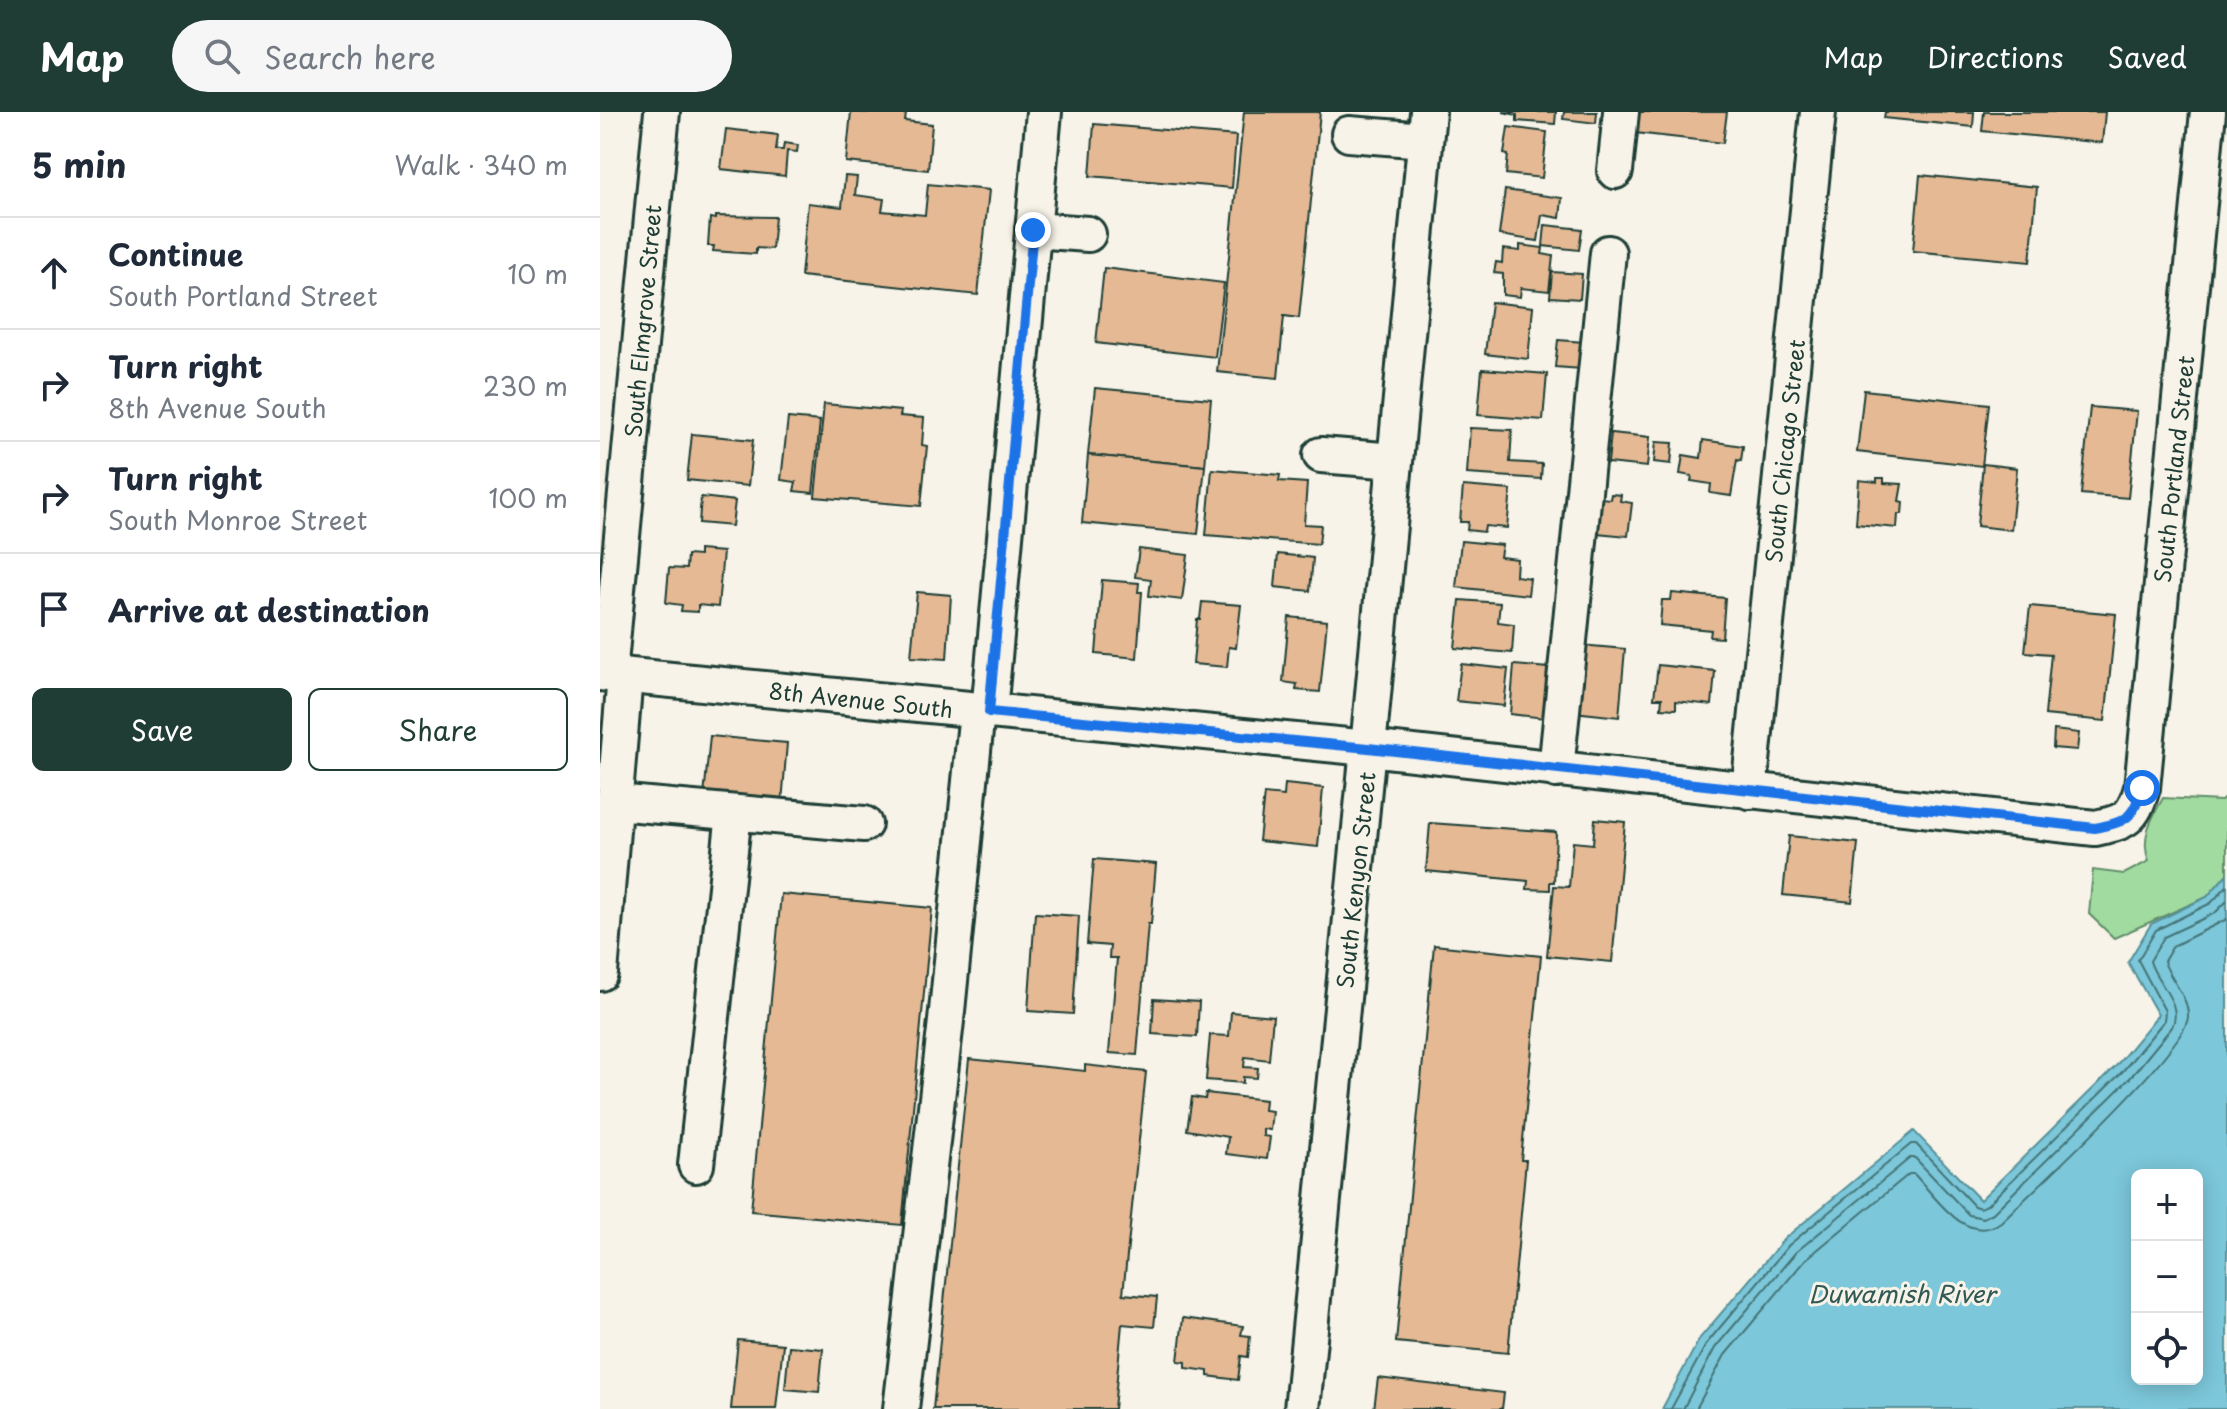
<!DOCTYPE html>
<html lang="en">
<head>
<meta charset="utf-8">
<style>
	:root { --surface:#fff; --page:#f6f6f7; --text:#1f2937; --muted:#747a83; --line:#e0e1e3; --accent:#1f3d34 }
	body { margin:0; font-family:"Playpen Sans",sans-serif; background:var(--page); color:var(--text) }
	.controls { position:absolute; right:24px; bottom:24px; display:grid; overflow:hidden; border-radius:12px; box-shadow:0 4px 20px #0003 }
	.controls button { width:72px; height:72px; display:grid; place-items:center; padding:0; border:0; border-bottom:2px solid var(--line); background:var(--surface); color:var(--text); font:40px sans-serif }
	.stop { position:absolute; width:24px; height:24px; margin:-18px; border:6px solid #1a73e8; border-radius:50%; background:#fff }
	.stop.end { background:#1a73e8; border-color:#fff; box-shadow:0 2px 8px #0008 }
	.list { margin:0; padding:0; list-style:none }
	h2 { display:flex; justify-content:space-between; align-items:center; height:104px; margin:0; padding:0 32px; font-size:34px }
	h2 small { font-size:26px; font-weight:400; color:var(--muted) }
	.list li { display:grid; grid-template-columns:52px 1fr auto; gap:24px; align-items:center; box-sizing:border-box; height:112px; padding:0 32px; border-top:2px solid var(--line) }
	.list b { display:block; font-size:30px; white-space:nowrap }
	.list p { margin:0; font-size:26px; white-space:nowrap; color:var(--muted) }
	.list em { font-size:26px; font-style:normal; color:var(--muted) }
	.actions { display:flex; gap:16px; padding:24px 32px }
	.actions a { flex:1; padding:18px 0; border:2px solid var(--accent); border-radius:12px; text-align:center; font-size:28px; color:var(--accent) }
	.actions .main { background:var(--accent); color:#fff }
	.icon { flex:none; width:44px; height:44px; fill:none; stroke:currentColor; stroke-width:2; stroke-linecap:round; stroke-linejoin:round }
	.map { position:relative; flex:none; width:1627px; height:1297px; overflow:hidden }
	header { display:flex; align-items:center; gap:48px; box-sizing:border-box; height:112px; padding:0 40px; background:var(--accent); color:#fff }
	header strong { font-size:38px }
	nav { display:flex; gap:44px; margin-inline-start:auto; font-size:28px }
	.search { width:560px; height:72px; background:var(--page); display:flex; align-items:center; gap:20px; box-sizing:border-box; padding:0 28px; border-radius:44px; color:var(--muted); font-size:30px }
	main { display:flex }
	aside { flex:1; background:var(--surface) }
	.map>svg:first-child { display:block }
	.green { fill:#a1dba0; stroke:#608c6a; stroke-width:2 }
	.water { fill:#7bc7da; stroke:#569098; stroke-width:2; fill-rule:evenodd }
	.lines { fill:none; stroke-linecap:round; stroke-linejoin:round }
	.shore { stroke:#447476; stroke-width:2 }
	.building { fill:#e4b994; stroke:#1f3d34; stroke-width:2 }
	.minor-casing { stroke:#1f3d34; stroke-width:40 }
	.minor { stroke:#f7f3e8; stroke-width:34 }
	.route { stroke:#1a73e8; stroke-width:10 }
	.labels { text-anchor:middle; dominant-baseline:central; stroke-width:6; stroke-linejoin:round; paint-order:stroke }
	.street-label { font-size:22px; fill:#1f3d34; stroke:#f7f3e8 }
	.water-label { font-size:24px; font-style:italic; fill:#315955; stroke:#f7f3e8 }
</style>
</head>
<body>
<header>
<strong>Map</strong>
<div class="search"><svg class="icon" aria-label="search" viewBox="0 0 24 24"><circle cx="10" cy="10" r="6"/><path d="M15 15l6 6"/></svg>Search here</div>
<nav><a>Map</a><a>Directions</a><a>Saved</a></nav>
</header>
<main>
<aside>
<h2>5 min<small>Walk · 340 m</small></h2>
<ul class="list">
<li><svg class="icon" aria-label="ahead" viewBox="0 0 24 24"><path d="M12 20V5M6 11l6-6 6 6"/></svg><div><b>Continue</b><p>South Portland Street</p></div><em>10 m</em></li>
<li><svg class="icon" aria-label="right" viewBox="0 0 24 24"><path d="M7 20v-9h11M14 6l5 5-5 5"/></svg><div><b>Turn right</b><p>8th Avenue South</p></div><em>230 m</em></li>
<li><svg class="icon" aria-label="right" viewBox="0 0 24 24"><path d="M7 20v-9h11M14 6l5 5-5 5"/></svg><div><b>Turn right</b><p>South Monroe Street</p></div><em>100 m</em></li>
<li><svg class="icon" aria-label="arrive" viewBox="0 0 24 24"><path d="M6 21V4h12l-3 4 3 4H6"/></svg><div><b>Arrive at destination</b></div></li>
</ul>
<div class="actions"><a class="main">Save</a><a>Share</a></div>
</aside>
<div class="map">
<svg width="1627" height="1297" viewBox="0 0 1627 1297">
	<rect width="100%" height="100%" fill="#f7f3e8"/>
	<filter id="ink" filterUnits="userSpaceOnUse"><feTurbulence type="fractalNoise" baseFrequency=".0125" numOctaves="2"/><feDisplacementMap in="SourceGraphic" scale="16" xChannelSelector="R" yChannelSelector="G"/><feConvolveMatrix kernelMatrix="1 2 1 2 8 2 1 2 1" color-interpolation-filters="sRGB"/></filter>
	<g filter="url(#ink)">
		<path class="green" d="M 1627,684 L 1627,762 L 1607,785 L 1514,826 L 1489,802 L 1493,758 L 1524,762 L 1549,749 C 1540,726 1551,707 1563,686 L 1621,689 Z"/>
		<path class="water" d="M 1627,762 L 1627,1297 L 1062,1297 L 1100,1226 L 1184,1127 L 1314,1019 L 1380,1088 L 1516,954 L 1558,903 L 1528,850 L 1551,812 L 1607,785 ZM 1537,1063 L 1597,1063 L 1597,1267 L 1537,1267 Z"/>
		<g class="lines">
			<g class="shore">
				<path d="M 1071,1297 L 1107,1231 L 1189,1133 L 1311,1032 L 1316,1032 L 1374,1094 L 1380,1096 L 1387,1093 L 1522,960 L 1564,909 L 1565,899 L 1538,848 L 1556,818 L 1611,791 L 1627,774"/>
				<path d="M 1083,1297 L 1115,1236 L 1196,1140 L 1310,1046 L 1315,1046 L 1369,1103 L 1383,1106 L 1393,1101 L 1530,966 L 1572,915 C 1584,891 1555,870 1550,849 L 1564,825 L 1615,801 L 1627,789"/>
				<path d="M 1096,1297 L 1125,1243 L 1205,1148 L 1309,1062 L 1314,1062 C 1336,1085 1366,1135 1401,1110 C 1433,1079 1586,938 1588,905 C 1589,884 1569,867 1564,849 L 1573,834 L 1627,807"/>
			</g>
		</g>
		<g class="building">
			<path d="M 251,0 L 306,2 L 305,9 L 332,12 L 328,58 L 246,50 Z"/>
			<path d="M 644,0 L 720,0 L 699,206 L 684,204 L 678,266 L 617,260 Z"/>
			<path d="M 903,0 L 956,0 L 955,12 L 917,9 L 917,3 Z"/>
			<path d="M 964,0 L 997,0 L 996,11 L 963,7 Z"/>
			<path d="M 1029,0 L 1127,0 L 1123,31 L 1027,20 Z"/>
			<path d="M 1285,0 L 1374,0 L 1373,15 L 1284,6 Z"/>
			<path d="M 1384,0 L 1505,0 L 1502,31 L 1382,19 Z"/>
			<path d="M 494,12 L 636,24 L 632,76 L 490,64 Z"/>
			<path d="M 908,15 L 947,20 L 942,66 L 906,62 L 908,43 L 904,42 Z"/>
			<path d="M 126,17 L 178,23 L 176,38 L 183,38 L 184,31 L 198,33 L 197,40 L 187,39 L 185,64 L 121,57 Z"/>
			<path d="M 1320,63 L 1437,75 L 1430,150 L 1313,139 Z"/>
			<path d="M 245,64 L 257,65 L 255,83 L 284,87 L 282,99 L 325,103 L 328,72 L 389,78 L 378,183 L 201,164 L 208,91 L 242,95 Z"/>
			<path d="M 905,78 L 962,86 L 960,106 L 942,103 L 938,129 L 899,123 Z"/>
			<path d="M 116,104 L 175,105 L 172,137 L 156,136 L 156,142 L 113,139 L 114,134 L 108,134 L 110,106 L 116,107 Z"/>
			<path d="M 945,113 L 982,117 L 979,138 L 943,134 Z"/>
			<path d="M 920,133 L 943,136 L 942,142 L 953,144 L 949,179 L 921,176 L 920,185 L 903,183 L 903,162 L 894,161 L 896,150 L 902,151 L 903,137 L 920,139 Z"/>
			<path d="M 504,156 L 624,171 L 615,245 L 496,231 Z"/>
			<path d="M 952,160 L 982,162 L 980,187 L 950,185 Z"/>
			<path d="M 891,190 L 933,195 L 928,247 L 885,242 Z"/>
			<path d="M 958,228 L 984,230 L 982,257 L 955,255 Z"/>
			<path d="M 882,257 L 947,262 L 943,308 L 878,303 Z"/>
			<path d="M 495,276 L 611,287 L 605,354 L 488,343 Z"/>
			<path d="M 1264,278 L 1389,292 L 1382,354 L 1257,340 Z"/>
			<path d="M 224,292 L 301,299 L 300,304 L 324,306 L 322,333 L 327,334 L 321,394 L 215,385 Z"/>
			<path d="M 1490,295 L 1537,299 L 1528,386 L 1481,382 Z"/>
			<path d="M 188,306 L 220,309 L 213,381 L 194,379 L 196,370 L 181,368 Z"/>
			<path d="M 870,316 L 912,318 L 910,350 L 942,352 L 941,367 L 867,362 Z"/>
			<path d="M 1011,321 L 1050,325 L 1047,355 L 1008,351 Z"/>
			<path d="M 92,322 L 153,328 L 148,374 L 87,368 Z"/>
			<path d="M 1103,328 L 1143,334 L 1141,349 L 1137,348 L 1131,384 L 1110,381 L 1111,372 L 1091,369 L 1092,364 L 1080,362 L 1083,343 L 1101,346 Z"/>
			<path d="M 1056,330 L 1073,331 L 1071,352 L 1054,350 Z"/>
			<path d="M 488,343 L 605,354 L 598,422 L 482,411 Z"/>
			<path d="M 1383,352 L 1417,356 L 1411,418 L 1377,414 Z"/>
			<path d="M 612,357 L 680,363 L 679,369 L 707,371 L 704,412 L 721,413 L 719,432 L 606,423 Z"/>
			<path d="M 1277,366 L 1284,366 L 1284,371 L 1302,372 L 1299,389 L 1303,390 L 1302,402 L 1298,402 L 1297,416 L 1256,412 L 1259,368 L 1277,370 Z"/>
			<path d="M 863,374 L 911,378 L 907,416 L 885,414 L 884,420 L 867,418 L 868,410 L 860,410 Z"/>
			<path d="M 1011,382 L 1021,383 L 1020,389 L 1032,391 L 1028,424 L 997,421 L 1001,386 L 1010,387 Z"/>
			<path d="M 101,385 L 135,389 L 132,414 L 99,411 Z"/>
			<path d="M 861,429 L 902,433 L 900,445 L 917,447 L 916,464 L 930,466 L 928,483 L 856,475 Z"/>
			<path d="M 539,437 L 588,443 L 582,488 L 549,484 L 551,467 L 535,465 Z"/>
			<path d="M 99,438 L 123,440 L 118,495 L 98,493 L 98,500 L 81,499 L 82,493 L 66,491 L 69,456 L 86,457 L 87,443 L 99,444 Z"/>
			<path d="M 678,442 L 713,446 L 710,479 L 675,475 Z"/>
			<path d="M 502,468 L 539,471 L 538,480 L 542,480 L 537,546 L 496,542 Z"/>
			<path d="M 317,480 L 351,483 L 347,547 L 311,545 Z"/>
			<path d="M 1072,481 L 1125,486 L 1122,526 L 1110,525 L 1111,518 L 1060,513 L 1062,488 L 1071,488 Z"/>
			<path d="M 860,488 L 900,491 L 898,510 L 914,512 L 912,541 L 855,536 Z"/>
			<path d="M 602,490 L 641,493 L 636,536 L 629,535 L 627,555 L 593,552 L 597,507 L 600,507 Z"/>
			<path d="M 1430,494 L 1516,502 L 1505,609 L 1445,603 L 1451,542 L 1425,540 Z"/>
			<path d="M 689,505 L 727,509 L 720,580 L 696,578 L 697,572 L 683,570 Z"/>
			<path d="M 980,533 L 1025,537 L 1019,605 L 974,600 Z"/>
			<path d="M 861,552 L 908,557 L 904,594 L 856,589 Z"/>
			<path d="M 914,553 L 948,556 L 944,606 L 910,602 Z"/>
			<path d="M 1058,553 L 1115,559 L 1112,593 L 1076,589 L 1076,597 L 1061,596 L 1062,586 L 1054,586 Z"/>
			<path d="M 1454,618 L 1479,621 L 1477,638 L 1453,636 Z"/>
			<path d="M 110,624 L 187,631 L 182,691 L 104,684 Z"/>
			<path d="M 685,672 L 723,676 L 718,735 L 659,729 L 664,682 L 684,684 Z"/>
			<path d="M 995,707 L 1025,710 L 1012,850 L 947,844 L 954,774 L 969,775 L 973,730 L 993,732 Z"/>
			<path d="M 830,711 L 956,720 L 954,770 L 950,770 L 950,778 L 927,777 L 928,769 L 826,759 Z"/>
			<path d="M 1189,724 L 1258,731 L 1252,790 L 1183,783 Z"/>
			<path d="M 494,747 L 556,752 L 551,812 L 548,812 L 537,943 L 509,941 L 517,846 L 509,846 L 510,834 L 487,832 Z"/>
			<path d="M 181,782 L 332,796 L 302,1113 L 151,1099 Z"/>
			<path d="M 435,801 L 479,804 L 473,902 L 428,899 Z"/>
			<path d="M 834,833 L 941,844 L 921,1048 L 926,1048 L 908,1241 L 796,1230 Z"/>
			<path d="M 554,887 L 599,890 L 597,925 L 552,922 Z"/>
			<path d="M 631,900 L 673,904 L 669,948 L 645,945 L 644,955 L 658,956 L 657,966 L 643,965 L 643,971 L 606,968 L 610,923 L 629,924 Z"/>
			<path d="M 369,947 L 485,959 L 485,953 L 546,960 L 523,1182 L 557,1185 L 554,1215 L 522,1212 L 514,1297 L 333,1297 Z"/>
			<path d="M 606,981 L 665,988 L 664,998 L 672,999 L 670,1018 L 663,1017 L 663,1024 L 670,1025 L 667,1047 L 626,1042 L 628,1025 L 587,1018 L 592,985 L 605,987 Z"/>
			<path d="M 583,1206 L 643,1214 L 641,1223 L 650,1224 L 648,1245 L 641,1244 L 638,1268 L 608,1264 L 608,1259 L 586,1256 L 586,1250 L 578,1249 Z"/>
			<path d="M 138,1228 L 183,1232 L 176,1297 L 131,1297 Z"/>
			<path d="M 189,1234 L 223,1237 L 219,1280 L 185,1277 Z"/>
			<path d="M 778,1266 L 904,1281 L 902,1297 L 774,1297 Z"/>
		</g>
		<g class="lines">
			<g class="minor-casing">
				<g id="minor">
					<path d="M 749,22 L 825,28"/>
					<path d="M 1015,59 L 1021,0"/>
					<path d="M 433,118 L 488,122"/>
					<path d="M 721,343 L 795,349"/>
					<path d="M 0,561 L 768,636 L 1495,716 C 1526,710 1533,707 1542,676 L 1608,0"/>
					<path d="M 9,562 L 62,0"/>
					<path d="M 389,600 L 444,0"/>
					<path d="M 956,658 L 1008,141"/>
					<path d="M 1149,679 L 1218,0"/>
					<path d="M 15,690 L 264,712"/>
					<path d="M 0,861 L 25,564"/>
					<path d="M 96,1053 L 134,701"/>
					<path d="M 301,1297 L 346,909 L 377,599"/>
					<path d="M 702,1297 L 768,636 L 828,0"/>
				</g>
			</g>
			<use href="#minor" class="minor"/>
		</g>
	</g>
	<g class="lines" filter="url(#ink)">
		<path class="route" d="M 433,118 L 389,600 L 768,636 L 1495,716 C 1526,710 1533,707 1542,676"/>
	</g>
	<g class="labels">
		<g class="street-label">
			<text transform="translate(42 209) rotate(-85)">South Elmgrove Street</text>
			<text transform="translate(1184 339) rotate(-84)">South Chicago Street</text>
			<text transform="translate(1573 357) rotate(-84)">South Portland Street</text>
			<text transform="translate(261 587) rotate(6)">8th Avenue South</text>
			<text transform="translate(755 768) rotate(-84)">South Kenyon Street</text>
		</g>
		<g class="water-label">
			<text x="1302" y="1181">Duwamish River</text>
		</g>
	</g>
</svg>
<div class="controls">
<button>+</button>
<button>−</button>
<button><svg class="icon" aria-label="locate" viewBox="0 0 24 24"><circle cx="12" cy="12" r="6"/><path d="M12 2v4M12 18v4M2 12h4M18 12h4"/></svg></button>
</div>
<div class="stop" style="left:1542px;top:676px"></div>
<div class="stop end" style="left:433px;top:118px"></div>
</div>
</main>
</body>
</html>
